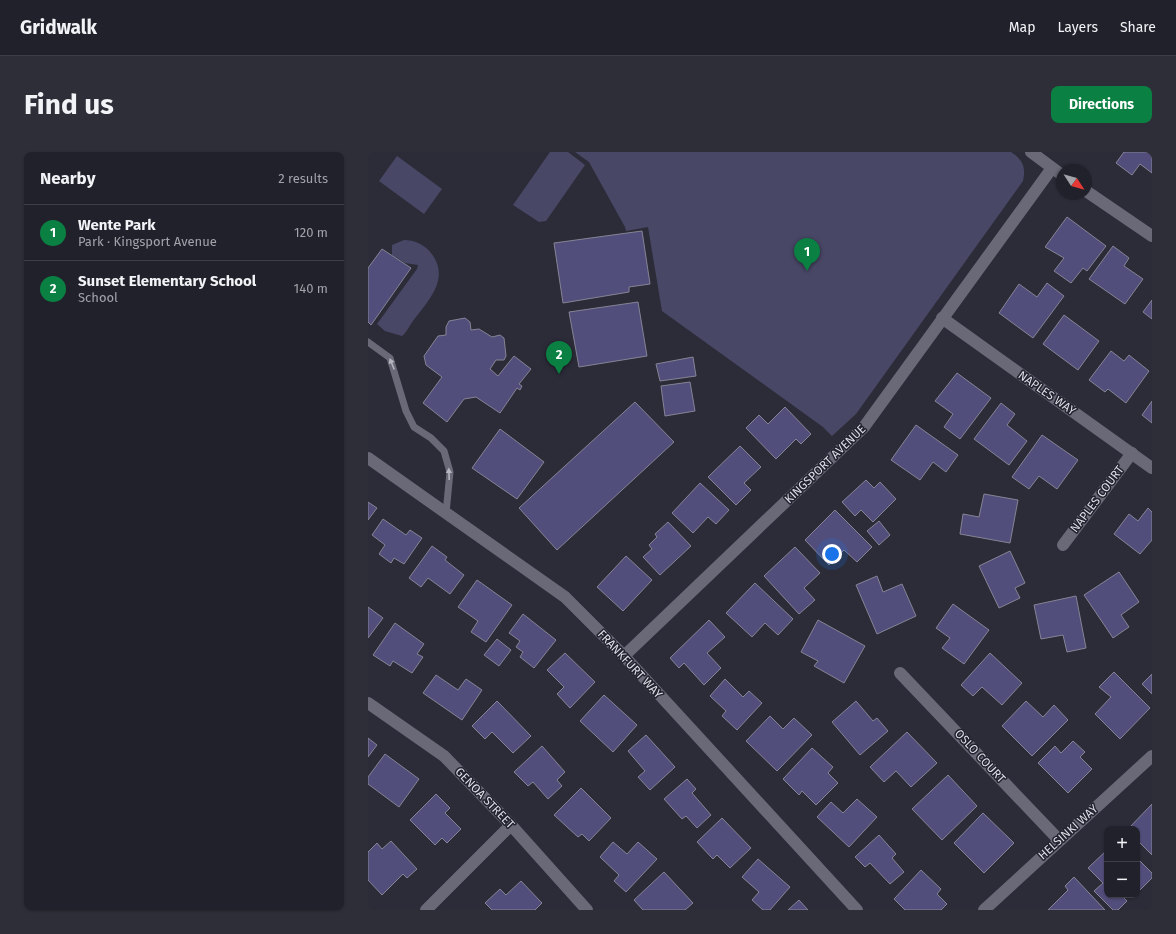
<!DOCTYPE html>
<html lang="en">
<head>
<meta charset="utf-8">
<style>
	:root { --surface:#21212b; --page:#2d2e37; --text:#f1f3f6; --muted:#a2a3a9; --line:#3e3e47; --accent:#0b8043 }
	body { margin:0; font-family:"Fira Sans",sans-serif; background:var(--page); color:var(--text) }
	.controls { position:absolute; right:12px; bottom:12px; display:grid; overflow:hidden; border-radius:8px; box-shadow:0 1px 3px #0004 }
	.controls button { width:36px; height:36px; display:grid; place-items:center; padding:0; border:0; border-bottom:1px solid var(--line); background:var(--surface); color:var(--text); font:20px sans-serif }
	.compass { position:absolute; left:688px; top:12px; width:36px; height:36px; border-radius:50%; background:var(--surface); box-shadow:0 1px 3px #0004; rotate:126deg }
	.you { position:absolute; left:464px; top:402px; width:14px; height:14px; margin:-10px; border:3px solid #fff; border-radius:50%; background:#1a73e8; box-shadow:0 0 0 6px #1a73e833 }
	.badge { display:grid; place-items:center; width:26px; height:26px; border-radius:50%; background:var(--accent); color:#fff; font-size:13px; font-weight:700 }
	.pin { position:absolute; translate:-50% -33px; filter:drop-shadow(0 1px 2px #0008) }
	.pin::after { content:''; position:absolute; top:21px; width:14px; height:12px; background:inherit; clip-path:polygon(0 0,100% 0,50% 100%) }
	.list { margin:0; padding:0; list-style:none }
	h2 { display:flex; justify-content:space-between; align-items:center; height:52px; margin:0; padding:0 16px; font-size:17px }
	h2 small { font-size:13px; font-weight:400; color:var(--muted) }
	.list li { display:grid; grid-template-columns:26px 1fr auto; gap:12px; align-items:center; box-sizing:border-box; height:56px; padding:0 16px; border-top:1px solid var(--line) }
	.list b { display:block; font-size:15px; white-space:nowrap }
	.list p { margin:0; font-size:13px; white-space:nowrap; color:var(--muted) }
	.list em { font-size:13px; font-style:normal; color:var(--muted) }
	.map { position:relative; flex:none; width:784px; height:758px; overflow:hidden; border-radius:8px }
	header { display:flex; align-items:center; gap:24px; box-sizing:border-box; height:56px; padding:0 20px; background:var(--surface); border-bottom:1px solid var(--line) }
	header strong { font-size:19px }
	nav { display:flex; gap:22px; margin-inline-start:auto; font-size:14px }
	.intro { display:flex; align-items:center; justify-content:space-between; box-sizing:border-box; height:96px; padding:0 24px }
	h1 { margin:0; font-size:28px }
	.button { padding:10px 18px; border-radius:8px; background:var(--accent); color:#fff; font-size:14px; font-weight:700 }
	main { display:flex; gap:24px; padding:0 24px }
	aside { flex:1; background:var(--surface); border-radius:8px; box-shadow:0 1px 3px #0004 }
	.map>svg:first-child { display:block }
	.green { fill:#494766 }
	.building { fill:#524e7b; stroke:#858495 }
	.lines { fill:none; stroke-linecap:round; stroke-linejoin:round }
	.lane { stroke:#696978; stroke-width:7 }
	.street { stroke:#696978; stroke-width:12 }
	.oneway { fill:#b5b5c0 }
	.labels { text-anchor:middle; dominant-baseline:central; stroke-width:3; stroke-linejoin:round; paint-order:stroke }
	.street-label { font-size:12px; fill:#dedee7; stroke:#22222f }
</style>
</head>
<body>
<header>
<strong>Gridwalk</strong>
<nav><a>Map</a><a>Layers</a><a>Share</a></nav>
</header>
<div class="intro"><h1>Find us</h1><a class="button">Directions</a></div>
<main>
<aside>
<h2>Nearby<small>2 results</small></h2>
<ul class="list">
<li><span class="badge">1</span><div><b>Wente Park</b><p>Park · Kingsport Avenue</p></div><em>120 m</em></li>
<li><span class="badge">2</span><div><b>Sunset Elementary School</b><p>School</p></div><em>140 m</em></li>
</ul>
</aside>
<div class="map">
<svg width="784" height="758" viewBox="0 0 784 758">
	<rect width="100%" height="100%" fill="#2c2c39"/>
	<g class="green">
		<path d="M 182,0 L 200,0 L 217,13 L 178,69 L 171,70 L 145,53 Z"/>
		<path d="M 207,0 L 643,0 C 655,8 658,15 655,29 L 488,262 L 464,284 L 455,275 L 294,159 L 280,75 L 258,79 L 257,75 L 221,10 Z"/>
		<path d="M 29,4 L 74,37 L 56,62 L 11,29 Z"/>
		<path d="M 36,88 C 46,88 56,92 63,101 C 83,126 60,149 45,169 C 41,174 39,180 34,184 L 17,179 L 9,172 L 49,117 L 50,113 L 37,111 L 24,103 L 24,93 Z"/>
	</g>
	<g class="building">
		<path d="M 756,0 L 784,0 L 784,21 L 772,12 L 764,23 L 748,11 Z"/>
		<path d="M 699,65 L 738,94 L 719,119 L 715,116 L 703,131 L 686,119 L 696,106 L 677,95 Z"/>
		<path d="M 274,79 L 282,132 L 261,135 L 261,140 L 195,151 L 186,91 Z"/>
		<path d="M 745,94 L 761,106 L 756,114 L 775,127 L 757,152 L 721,127 Z"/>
		<path d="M 14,97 L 43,116 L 3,173 L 0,170 L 0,116 Z"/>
		<path d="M 679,131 L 696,144 L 665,186 L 631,161 L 651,132 L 669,145 Z"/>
		<path d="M 784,148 L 784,167 L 775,160 Z"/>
		<path d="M 270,150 L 279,204 L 211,215 L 201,160 Z"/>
		<path d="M 696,163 L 731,189 L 710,218 L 675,192 Z"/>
		<path d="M 97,166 L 102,170 L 103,178 L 111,177 L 124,185 L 132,183 L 136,186 L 138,204 L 136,208 L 128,208 L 122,217 L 130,224 L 146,204 L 163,217 L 151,232 L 154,234 L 152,238 L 149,236 L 132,261 L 108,245 L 96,247 L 79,270 L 55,251 L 74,225 L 58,213 L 56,204 L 70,184 L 78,183 L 78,175 L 81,169 Z"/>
		<path d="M 743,199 L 756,209 L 761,203 L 781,219 L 758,251 L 740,237 L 737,240 L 721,228 Z"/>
		<path d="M 325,205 L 328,224 L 292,229 L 288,212 Z"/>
		<path d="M 589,221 L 623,246 L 592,287 L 576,275 L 585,262 L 567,249 Z"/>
		<path d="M 322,230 L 327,259 L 297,264 L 293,234 Z"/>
		<path d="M 784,249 L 784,271 L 774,263 Z"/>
		<path d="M 267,250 L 306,290 L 189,398 L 151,356 Z"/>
		<path d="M 633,251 L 647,262 L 639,273 L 659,289 L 641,313 L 606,287 Z"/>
		<path d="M 417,255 L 443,282 L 433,292 L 428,287 L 408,307 L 378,276 L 391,263 L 400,272 Z"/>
		<path d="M 548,273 L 590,303 L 578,320 L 565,310 L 552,328 L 523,308 Z"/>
		<path d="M 132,277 L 176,310 L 149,347 L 104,316 Z"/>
		<path d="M 674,283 L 710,308 L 689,337 L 671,324 L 661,337 L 644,325 Z"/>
		<path d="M 372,294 L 393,315 L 376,331 L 383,338 L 368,353 L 340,325 Z"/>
		<path d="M 498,328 L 506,336 L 512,330 L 528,347 L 505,370 L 493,358 L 487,364 L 474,350 Z"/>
		<path d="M 332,331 L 361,358 L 348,372 L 340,365 L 325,381 L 304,361 Z"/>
		<path d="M 616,342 L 650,348 L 642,391 L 592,382 L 595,362 L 611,365 Z"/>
		<path d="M 0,350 L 9,356 L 0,368 Z"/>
		<path d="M 780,356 L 784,360 L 784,388 L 772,402 L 746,382 L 761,362 L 770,369 Z"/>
		<path d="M 467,358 L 504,395 L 489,410 L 476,398 L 461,413 L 437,388 Z"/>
		<path d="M 15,367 L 38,383 L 42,378 L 54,386 L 36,412 L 26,406 L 23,411 L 11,402 L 17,393 L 4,383 Z"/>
		<path d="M 511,369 L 522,383 L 511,393 L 499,379 Z"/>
		<path d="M 300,370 L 323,394 L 292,423 L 275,405 L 284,397 L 281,393 L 289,385 L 287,382 Z"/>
		<path d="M 64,394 L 79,405 L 77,408 L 96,423 L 82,442 L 60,426 L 53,435 L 41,426 Z"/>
		<path d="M 427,395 L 452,421 L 436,436 L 447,448 L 431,462 L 396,424 Z"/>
		<path d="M 642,399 L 657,431 L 647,436 L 652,446 L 631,456 L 611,414 Z"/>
		<path d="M 258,404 L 284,428 L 255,459 L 229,435 Z"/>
		<path d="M 751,420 L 771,450 L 753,463 L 761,475 L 745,486 L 716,443 Z"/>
		<path d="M 509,424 L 515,440 L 534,432 L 548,464 L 509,482 L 488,433 Z"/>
		<path d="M 109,428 L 144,453 L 118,490 L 103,480 L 110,469 L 90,455 Z"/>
		<path d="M 387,431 L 425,467 L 410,483 L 397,471 L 384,485 L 358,461 Z"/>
		<path d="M 708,444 L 718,496 L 699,500 L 695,483 L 673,487 L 666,453 Z"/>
		<path d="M 585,452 L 621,478 L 596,512 L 574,496 L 582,486 L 568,476 Z"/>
		<path d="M 0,455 L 15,466 L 0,486 Z"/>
		<path d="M 155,462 L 188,488 L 166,516 L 152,505 L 155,500 L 148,495 L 152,489 L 141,481 Z"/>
		<path d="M 341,468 L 357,485 L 339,501 L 353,516 L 336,533 L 316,511 L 311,516 L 302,506 Z"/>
		<path d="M 450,468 L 497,494 L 476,531 L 446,514 L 450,509 L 433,500 Z"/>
		<path d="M 27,471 L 56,492 L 49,502 L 55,505 L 44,521 L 25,509 L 22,514 L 5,503 Z"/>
		<path d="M 129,487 L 143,498 L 131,514 L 116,503 Z"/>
		<path d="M 197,501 L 227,530 L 202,556 L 189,542 L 196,535 L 179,518 Z"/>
		<path d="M 622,501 L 654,531 L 634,553 L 614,535 L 605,544 L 593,533 Z"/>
		<path d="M 746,520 L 782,556 L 752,587 L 727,562 L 743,545 L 731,535 Z"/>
		<path d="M 784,522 L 784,542 L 774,532 Z"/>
		<path d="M 68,523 L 90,538 L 98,527 L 114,538 L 94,568 L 55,541 Z"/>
		<path d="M 357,527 L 375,545 L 381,539 L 394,551 L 369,578 L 354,564 L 358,559 L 342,544 Z"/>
		<path d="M 236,543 L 269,573 L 245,600 L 212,569 Z"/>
		<path d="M 129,549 L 163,584 L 145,601 L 124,580 L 117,587 L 104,574 Z"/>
		<path d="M 488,549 L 505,569 L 509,566 L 520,579 L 492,603 L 464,570 Z"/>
		<path d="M 658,549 L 675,565 L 686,553 L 700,568 L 664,604 L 634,574 Z"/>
		<path d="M 402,564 L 415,577 L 426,566 L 444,583 L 409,619 L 378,589 Z"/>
		<path d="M 539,580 L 569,611 L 543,635 L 528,619 L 516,630 L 502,615 Z"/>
		<path d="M 278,583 L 307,615 L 282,638 L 270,625 L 277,619 L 260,599 Z"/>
		<path d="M 0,586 L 9,593 L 0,605 Z"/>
		<path d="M 705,589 L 717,600 L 712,605 L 724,617 L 700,641 L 670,611 L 687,594 L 693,601 Z"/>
		<path d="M 174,594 L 197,620 L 189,628 L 194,634 L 180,647 L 165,630 L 160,634 L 146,620 Z"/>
		<path d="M 444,596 L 465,615 L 460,621 L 470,631 L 448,653 L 434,639 L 431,643 L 415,627 Z"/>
		<path d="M 17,602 L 51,627 L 31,655 L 0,632 L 0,625 Z"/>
		<path d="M 580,623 L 609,654 L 574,688 L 544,657 Z"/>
		<path d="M 319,627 L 328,637 L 324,641 L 343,663 L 329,676 L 318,664 L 314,667 L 296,647 Z"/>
		<path d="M 213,636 L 243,666 L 221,689 L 214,682 L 210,685 L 186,663 Z"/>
		<path d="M 68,642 L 82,656 L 77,661 L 93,677 L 79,691 L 74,686 L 67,693 L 42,668 Z"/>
		<path d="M 489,647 L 509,665 L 481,695 L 449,665 L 463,650 L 475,661 Z"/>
		<path d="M 784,652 L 784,703 L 769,688 L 769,677 L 760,677 Z"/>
		<path d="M 615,661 L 646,691 L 616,721 L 586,691 Z"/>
		<path d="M 354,666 L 383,696 L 362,716 L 349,703 L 345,707 L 329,690 Z"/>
		<path d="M 511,683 L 528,702 L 524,706 L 536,720 L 522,732 L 502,711 L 497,715 L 487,705 Z"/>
		<path d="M 23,689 L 49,717 L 39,726 L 35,722 L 14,743 L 0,728 L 0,700 L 9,691 L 14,697 Z"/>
		<path d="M 245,690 L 259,702 L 270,690 L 289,707 L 258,740 L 246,729 L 251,723 L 232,705 Z"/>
		<path d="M 739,698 L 739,743 L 753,743 L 759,749 L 750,758 L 745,758 L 726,739 L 735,731 L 720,716 Z"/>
		<path d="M 769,706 L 784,721 L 784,726 L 772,738 L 769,735 Z"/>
		<path d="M 390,707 L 422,735 L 402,758 L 395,758 L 384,748 L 391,740 L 374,725 Z"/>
		<path d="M 553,718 L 573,737 L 569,742 L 579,752 L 573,758 L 537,758 L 526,747 Z"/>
		<path d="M 296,720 L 325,751 L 317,758 L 275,758 L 266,748 Z"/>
		<path d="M 706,725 L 737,758 L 680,758 L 700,738 L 697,734 Z"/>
		<path d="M 153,729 L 174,751 L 167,758 L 124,758 L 117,751 L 132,737 L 138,743 Z"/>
		<path d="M 431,748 L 440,758 L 420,758 Z"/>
	</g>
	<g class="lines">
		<path class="lane" d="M 0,190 L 22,206 L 38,259 L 46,275 L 63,286 L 76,299 L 82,320 L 78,361"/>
		<g class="street">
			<path d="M 663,0 L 694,23"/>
			<path d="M 718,39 L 784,84"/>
			<path d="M 574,166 L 784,316"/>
			<path d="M 0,306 L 197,445 L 256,504 L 489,758"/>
			<path d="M 695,393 L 764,301"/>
			<path d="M 256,504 L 496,275 L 684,16"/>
			<path d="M 532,521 L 691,688"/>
			<path d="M 0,551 L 76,604 L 143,673 L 219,758"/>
			<path d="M 58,758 L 143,673"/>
			<path d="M 616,758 L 784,604"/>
		</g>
	</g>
	<defs><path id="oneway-solid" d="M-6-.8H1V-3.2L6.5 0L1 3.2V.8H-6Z"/></defs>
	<g class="oneway">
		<use href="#oneway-solid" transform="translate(24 212) rotate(-112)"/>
		<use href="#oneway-solid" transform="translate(81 322) rotate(-92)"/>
	</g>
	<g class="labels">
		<g class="street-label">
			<text transform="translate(679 241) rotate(35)">NAPLES WAY</text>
			<text transform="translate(457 312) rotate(-44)">KINGSPORT AVENUE</text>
			<text transform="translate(729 347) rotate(-53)">NAPLES COURT</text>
			<text transform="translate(262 512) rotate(47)">FRANKFURT WAY</text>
			<text transform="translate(612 604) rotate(47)">OSLO COURT</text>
			<text transform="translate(117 646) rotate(46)">GENOA STREET</text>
			<text transform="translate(700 680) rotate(-42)">HELSINKI WAY</text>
		</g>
	</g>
</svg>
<div class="controls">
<button>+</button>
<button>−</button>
</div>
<svg class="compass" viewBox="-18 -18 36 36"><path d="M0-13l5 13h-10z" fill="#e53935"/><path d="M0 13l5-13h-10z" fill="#a2a3a9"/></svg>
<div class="you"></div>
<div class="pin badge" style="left:439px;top:119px">1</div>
<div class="pin badge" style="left:191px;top:222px">2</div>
</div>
</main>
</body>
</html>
